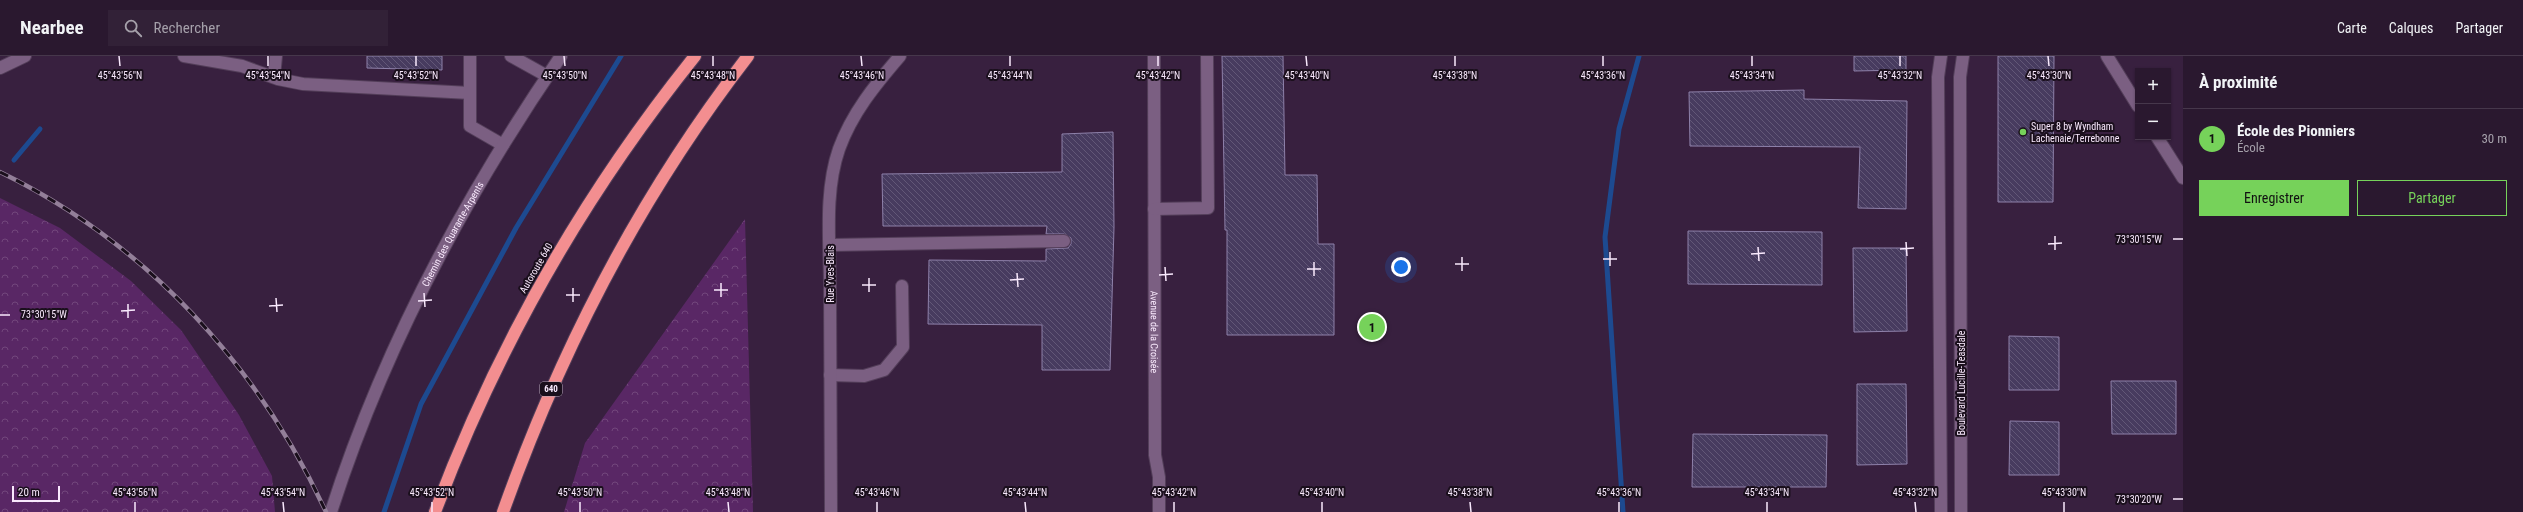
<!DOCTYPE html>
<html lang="fr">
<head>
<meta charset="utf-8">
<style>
	:root { --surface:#2a182f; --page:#322137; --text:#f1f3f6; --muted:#a5a0aa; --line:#46374b; --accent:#76d25a }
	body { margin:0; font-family:"Roboto Condensed",sans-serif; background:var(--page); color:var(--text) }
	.controls { position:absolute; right:12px; top:12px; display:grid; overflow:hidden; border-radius:0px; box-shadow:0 1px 3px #0004 }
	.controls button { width:36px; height:36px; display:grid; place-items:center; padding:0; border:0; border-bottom:1px solid var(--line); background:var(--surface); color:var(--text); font:20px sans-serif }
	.scale { position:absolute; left:12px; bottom:10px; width:48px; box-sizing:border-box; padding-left:4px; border:2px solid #f9e9fd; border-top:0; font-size:11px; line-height:14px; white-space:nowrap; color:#f9e9fd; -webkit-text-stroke:3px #1a0f1c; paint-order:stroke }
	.you { position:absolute; left:1401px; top:211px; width:14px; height:14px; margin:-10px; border:3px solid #fff; border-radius:50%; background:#1a73e8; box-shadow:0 0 0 6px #1a73e833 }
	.badge { display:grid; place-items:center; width:26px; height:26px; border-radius:50%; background:var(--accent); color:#111; font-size:13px; font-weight:700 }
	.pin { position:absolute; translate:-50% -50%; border:2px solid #fff; box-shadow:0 1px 4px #0006 }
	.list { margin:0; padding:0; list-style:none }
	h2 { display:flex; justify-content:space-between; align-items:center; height:52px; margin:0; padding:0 16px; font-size:17px }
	h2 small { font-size:13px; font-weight:400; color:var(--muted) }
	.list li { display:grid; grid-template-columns:26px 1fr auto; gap:12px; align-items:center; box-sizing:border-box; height:60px; padding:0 16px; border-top:1px solid var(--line) }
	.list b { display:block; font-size:15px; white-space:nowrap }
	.list p { margin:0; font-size:13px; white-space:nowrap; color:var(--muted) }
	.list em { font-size:13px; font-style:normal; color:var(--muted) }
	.actions { display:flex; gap:8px; padding:12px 16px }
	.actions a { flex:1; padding:9px 0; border:1px solid var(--accent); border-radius:0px; text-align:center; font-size:14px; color:var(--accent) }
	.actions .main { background:var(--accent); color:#111 }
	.icon { flex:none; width:22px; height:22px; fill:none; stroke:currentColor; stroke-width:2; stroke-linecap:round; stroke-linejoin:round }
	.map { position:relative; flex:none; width:2183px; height:456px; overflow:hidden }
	header { display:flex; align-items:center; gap:24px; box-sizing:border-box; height:56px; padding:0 20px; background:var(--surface); border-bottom:1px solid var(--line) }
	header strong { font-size:19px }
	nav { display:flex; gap:22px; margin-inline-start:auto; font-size:14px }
	.search { width:280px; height:36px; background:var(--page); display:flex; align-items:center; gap:10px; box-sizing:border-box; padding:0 14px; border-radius:0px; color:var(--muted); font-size:15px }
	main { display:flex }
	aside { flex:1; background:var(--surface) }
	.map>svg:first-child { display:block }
	.forest { fill:url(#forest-crowns) }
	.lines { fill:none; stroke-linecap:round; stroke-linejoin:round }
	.stream { stroke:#1d4a90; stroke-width:5 }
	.building { fill:url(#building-back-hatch); stroke:#8e81aa }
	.minor-casing { stroke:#533e59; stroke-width:14 }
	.highway-casing { stroke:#533e59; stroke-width:14 }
	.minor { stroke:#7b5f82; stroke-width:12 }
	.highway { stroke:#f38e90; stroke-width:12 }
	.rail-casing { stroke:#937f99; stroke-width:4.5 }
	.rail { stroke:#1a0f1c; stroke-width:3; stroke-dasharray:9; stroke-linecap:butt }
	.ticks { fill:none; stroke:#f9e9fd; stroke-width:1.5 }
	.poi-dot { fill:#76d25a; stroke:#1a0f1c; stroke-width:1.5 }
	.labels { text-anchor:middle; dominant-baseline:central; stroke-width:4; stroke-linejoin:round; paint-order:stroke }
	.shield { fill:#1a0f1c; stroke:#b6a8ba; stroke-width:1 }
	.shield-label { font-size:9px; font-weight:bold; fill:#f9e9fd }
	.poi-label { font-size:10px; fill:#f9e9fd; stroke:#1a0f1c; text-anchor:start }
	.street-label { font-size:10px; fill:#f9e9fd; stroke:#1a0f1c }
	.ticks-label { font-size:10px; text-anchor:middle; fill:#f9e9fd; stroke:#1a0f1c; stroke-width:4; stroke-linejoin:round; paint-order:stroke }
</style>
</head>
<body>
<header>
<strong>Nearbee</strong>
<div class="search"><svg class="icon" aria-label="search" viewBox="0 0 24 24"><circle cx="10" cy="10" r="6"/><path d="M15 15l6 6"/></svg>Rechercher</div>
<nav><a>Carte</a><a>Calques</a><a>Partager</a></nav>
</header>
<main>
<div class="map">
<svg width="2183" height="456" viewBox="0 0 2183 456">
	<defs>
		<pattern id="forest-crowns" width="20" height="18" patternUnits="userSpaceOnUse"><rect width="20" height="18" fill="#592765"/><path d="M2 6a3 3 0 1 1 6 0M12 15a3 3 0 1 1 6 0" fill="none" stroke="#72467c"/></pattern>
		<pattern id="building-back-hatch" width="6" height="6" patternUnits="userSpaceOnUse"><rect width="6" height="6" fill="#473b5f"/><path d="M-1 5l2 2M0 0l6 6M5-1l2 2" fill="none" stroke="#625777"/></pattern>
	</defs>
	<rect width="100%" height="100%" fill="#38203f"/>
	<g class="forest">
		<path d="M 0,142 L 60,172 L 131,225 L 181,274 L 239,359 L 272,420 L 275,456 L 0,456 Z"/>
		<path d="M 745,163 L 753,456 L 564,456 L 585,387 Z"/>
	</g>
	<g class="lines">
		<g class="stream">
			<path d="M 14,104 L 40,73"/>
			<path d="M 384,456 L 421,348 L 516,172 L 621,0"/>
			<path d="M 1623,456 L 1605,181 L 1619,73 L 1639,0"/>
		</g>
	</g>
	<g class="building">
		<path d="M 367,0 L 442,0 L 442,14 L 367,12 Z"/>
		<path d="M 1222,0 L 1283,0 L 1285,119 L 1317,119 L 1318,188 L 1334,188 L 1334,279 L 1227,279 L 1227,174 L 1225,174 Z"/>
		<path d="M 1854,0 L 1906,0 L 1906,14 L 1854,15 Z"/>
		<path d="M 1998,0 L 2054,0 L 2053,146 L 1998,146 Z"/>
		<path d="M 1804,34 L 1804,43 L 1907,45 L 1906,153 L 1858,152 L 1860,91 L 1690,90 L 1689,36 Z"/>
		<path d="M 1113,76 L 1114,171 L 1110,314 L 1042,314 L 1042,269 L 928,268 L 929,204 L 1046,205 L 1046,193 L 1068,192 L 1071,188 L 1071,182 L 1064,178 L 1046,178 L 1047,170 L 883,170 L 882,118 L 1062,116 L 1062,78 Z"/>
		<path d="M 1688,175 L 1822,176 L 1822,229 L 1688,228 Z"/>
		<path d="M 1853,192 L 1906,192 L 1907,275 L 1854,276 Z"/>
		<path d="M 2009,280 L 2059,281 L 2059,334 L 2009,334 Z"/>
		<path d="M 2111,325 L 2176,325 L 2176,378 L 2112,378 Z"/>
		<path d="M 1857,328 L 1906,328 L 1907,408 L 1857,409 Z"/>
		<path d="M 2010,365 L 2059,366 L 2059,419 L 2009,419 Z"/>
		<path d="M 1693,378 L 1827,379 L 1826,431 L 1692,431 Z"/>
	</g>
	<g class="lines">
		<g class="minor-casing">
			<g id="minor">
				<path d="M 184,0 L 242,10 L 278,23 L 303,28 L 470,37"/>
				<path d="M 470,0 L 470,70 L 503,89"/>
				<path d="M 511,0 L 547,20"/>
				<path id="s1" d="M 1154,0 L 1155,399 L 1159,421 L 1159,456"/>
				<path d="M 1941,0 L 1938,21 L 1941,456"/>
				<path d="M 2107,0 L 2138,50"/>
				<path d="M 0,12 L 25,0"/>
				<path d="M 274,21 L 276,0"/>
				<path d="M 2157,81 L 2183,122"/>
				<path d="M 1154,153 L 1208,152 L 1207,0"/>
				<path d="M 830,189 L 1064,185"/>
				<path d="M 830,319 L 864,320 L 884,314 L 903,291 L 902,230"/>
				<path id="s2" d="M 331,456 C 383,293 465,140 561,0"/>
				<path d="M 831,456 C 831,381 830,306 830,232 C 830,187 824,136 839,93 C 852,57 875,29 900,0"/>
				<path d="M 1961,456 L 1960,21 L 1963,0"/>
			</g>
		</g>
		<g class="highway-casing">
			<g id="highway">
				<path d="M 435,456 C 497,291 585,137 695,0"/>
				<path d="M 503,456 C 561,293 642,137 748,0"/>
			</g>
		</g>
		<use href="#minor" class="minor"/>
		<use href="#highway" class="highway"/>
		<g class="rail-casing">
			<path id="rail" d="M 0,116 C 146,187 258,309 326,456"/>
		</g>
		<use href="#rail" class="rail"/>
	</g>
	<path class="ticks" d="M 119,0 L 120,10M 268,0 L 268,10M 416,0 L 416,10M 564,0 L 565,10M 713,0 L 713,10M 861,0 L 862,10M 1010,0 L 1010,10M 1158,0 L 1158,10M 1306,0 L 1307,10M 1455,0 L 1455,10M 1603,0 L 1603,10M 1752,0 L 1752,10M 1900,0 L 1900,10M 2048,0 L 2049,10M 2055,180 L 2055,194M 2173,183 L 2183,183M 1906,186 L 1907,200M 2048,188 L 2062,187M 1758,191 L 1759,205M 1900,193 L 1914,192M 1610,196 L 1610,210M 1751,198 L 1765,197M 1462,201 L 1462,215M 1603,203 L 1617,203M 1314,206 L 1314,220M 1455,208 L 1469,208M 1165,211 L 1166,225M 1307,213 L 1321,213M 1017,217 L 1018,231M 1159,219 L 1173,218M 869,222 L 869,236M 1010,224 L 1024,223M 721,227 L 721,241M 862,229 L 876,229M 573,232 L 573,246M 714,234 L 728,234M 424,237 L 425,251M 566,239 L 580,239M 276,242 L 277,256M 418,245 L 432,244M 128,248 L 128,262M 269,250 L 283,249M 121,255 L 135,254M 0,259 L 10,259M 2173,443 L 2183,443M 135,446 L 135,456M 283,446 L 284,456M 432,446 L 432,456M 580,446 L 580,456M 728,446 L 729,456M 877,446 L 877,456M 1025,446 L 1026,456M 1174,446 L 1174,456M 1322,446 L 1322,456M 1470,446 L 1471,456M 1619,446 L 1619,456M 1767,446 L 1767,456M 1915,446 L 1916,456M 2064,446 L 2064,456"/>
	<circle class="poi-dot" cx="2023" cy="76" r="4"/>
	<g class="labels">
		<rect class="shield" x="540" y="326" width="22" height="14" rx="3"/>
		<g class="shield-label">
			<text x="551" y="333">640</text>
		</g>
		<g class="poi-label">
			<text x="2031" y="70">Super 8 by Wyndham<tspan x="2031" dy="12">Lachenaie/Terrebonne</tspan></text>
		</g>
		<g class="street-label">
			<text stroke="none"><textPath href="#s2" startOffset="304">Chemin des Quarante-Arpents</textPath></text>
			<text transform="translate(536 212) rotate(-60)">Autoroute 640</text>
			<text transform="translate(830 218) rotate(-90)">Rue Yves-Blais</text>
			<text stroke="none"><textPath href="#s1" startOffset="276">Avenue de la Croisée</textPath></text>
			<text transform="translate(1961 327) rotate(-90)">Boulevard Lucille-Teasdale</text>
		</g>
	</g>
	<g class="ticks-label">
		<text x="120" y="23">45°43'56"N</text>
		<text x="268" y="23">45°43'54"N</text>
		<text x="416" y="23">45°43'52"N</text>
		<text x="565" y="23">45°43'50"N</text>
		<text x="713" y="23">45°43'48"N</text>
		<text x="862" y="23">45°43'46"N</text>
		<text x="1010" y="23">45°43'44"N</text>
		<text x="1158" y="23">45°43'42"N</text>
		<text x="1307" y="23">45°43'40"N</text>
		<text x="1455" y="23">45°43'38"N</text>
		<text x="1603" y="23">45°43'36"N</text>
		<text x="1752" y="23">45°43'34"N</text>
		<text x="1900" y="23">45°43'32"N</text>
		<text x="2049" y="23">45°43'30"N</text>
		<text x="2139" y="187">73°30'15"W</text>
		<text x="44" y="262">73°30'15"W</text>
		<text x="135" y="440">45°43'56"N</text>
		<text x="283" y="440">45°43'54"N</text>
		<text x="432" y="440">45°43'52"N</text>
		<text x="580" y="440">45°43'50"N</text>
		<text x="728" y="440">45°43'48"N</text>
		<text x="877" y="440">45°43'46"N</text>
		<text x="1025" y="440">45°43'44"N</text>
		<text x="1174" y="440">45°43'42"N</text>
		<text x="1322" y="440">45°43'40"N</text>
		<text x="1470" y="440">45°43'38"N</text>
		<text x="1619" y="440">45°43'36"N</text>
		<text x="1767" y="440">45°43'34"N</text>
		<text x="1915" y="440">45°43'32"N</text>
		<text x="2064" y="440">45°43'30"N</text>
		<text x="2139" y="447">73°30'20"W</text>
	</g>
</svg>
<div class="controls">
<button>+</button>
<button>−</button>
</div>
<div class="scale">20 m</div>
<div class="you"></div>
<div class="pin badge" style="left:1372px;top:271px">1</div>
</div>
<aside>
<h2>À proximité<small></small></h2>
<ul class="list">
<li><span class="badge">1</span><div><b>École des Pionniers</b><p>École</p></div><em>30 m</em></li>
</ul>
<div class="actions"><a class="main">Enregistrer</a><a>Partager</a></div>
</aside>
</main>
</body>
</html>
